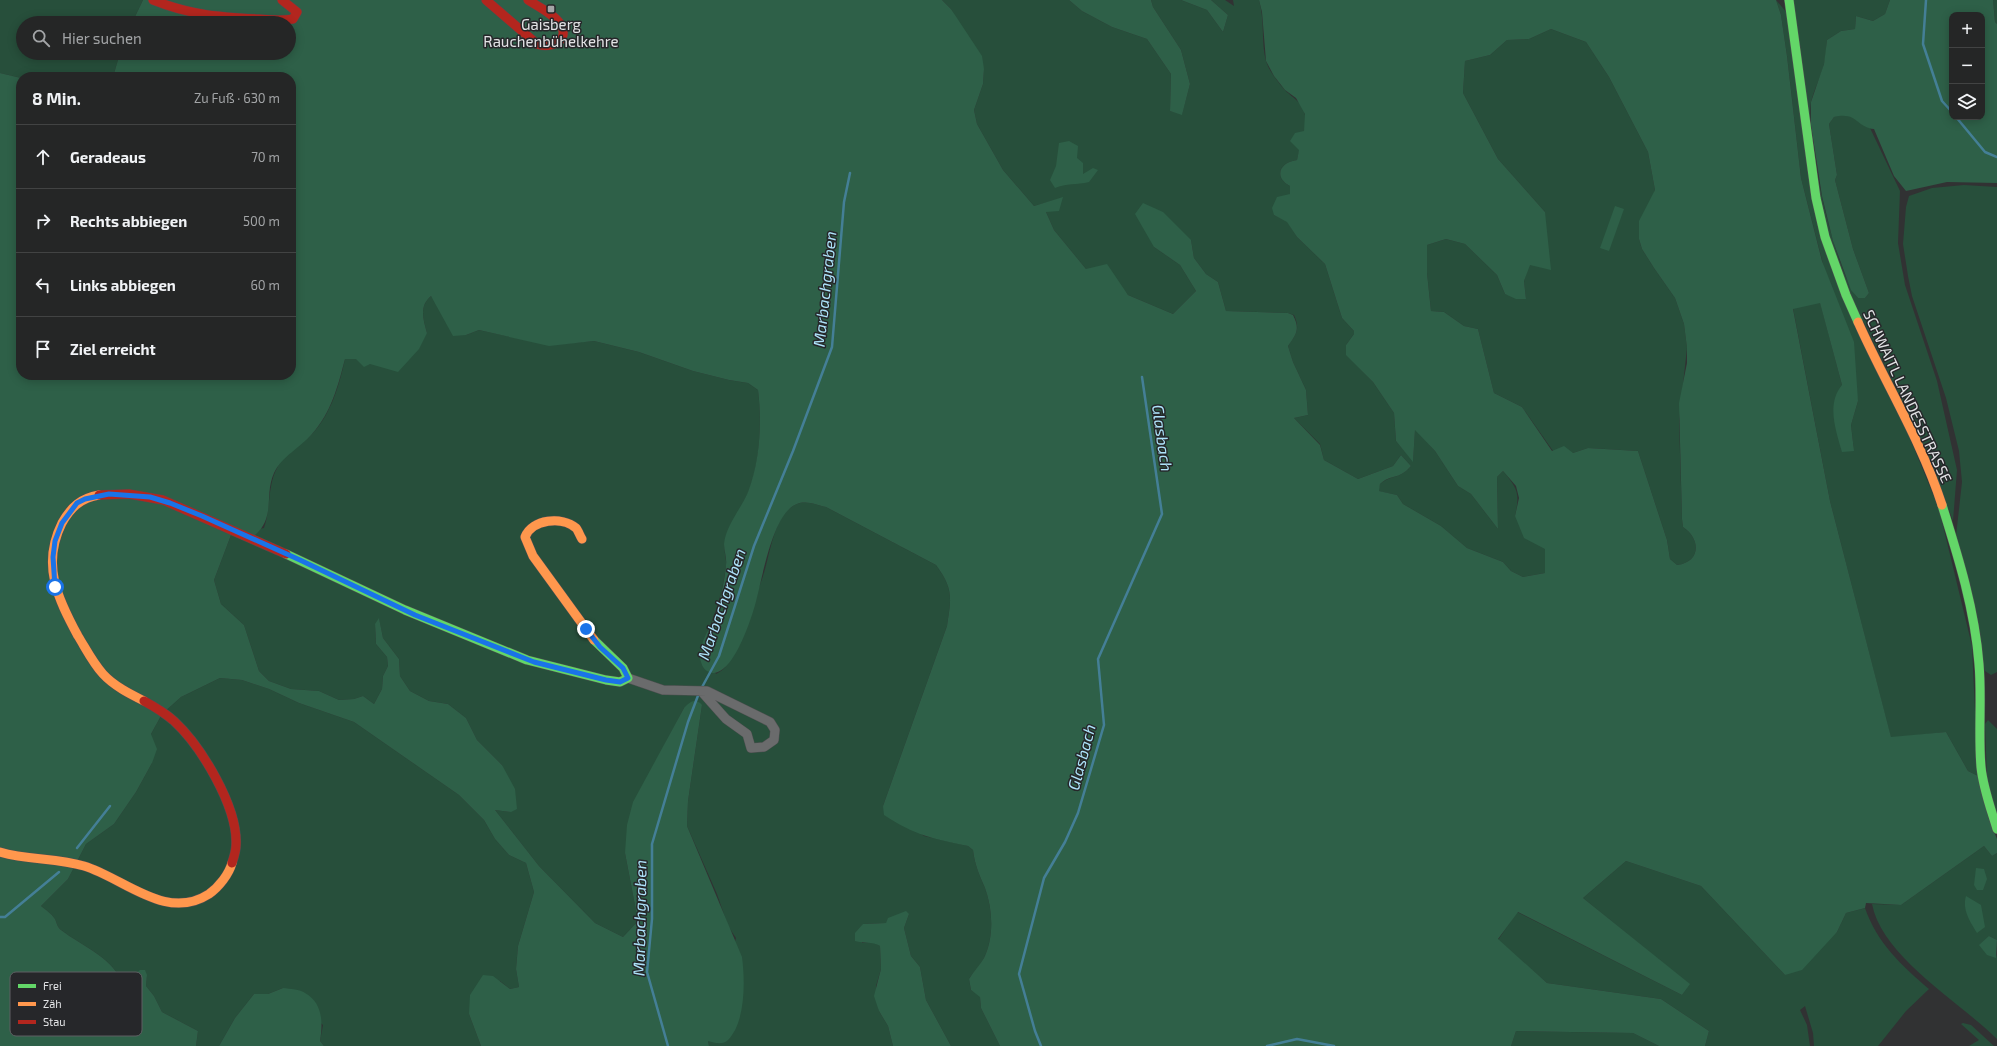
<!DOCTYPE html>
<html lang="de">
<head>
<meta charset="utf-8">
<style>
	:root { --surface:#252626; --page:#313232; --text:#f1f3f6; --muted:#a3a5a7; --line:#424343 }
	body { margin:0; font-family:"Exo 2",sans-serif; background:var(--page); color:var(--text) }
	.controls { position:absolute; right:12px; top:12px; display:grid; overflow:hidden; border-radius:8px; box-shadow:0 2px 10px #0003 }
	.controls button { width:36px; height:36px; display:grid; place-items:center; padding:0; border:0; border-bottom:1px solid var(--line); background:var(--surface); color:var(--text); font:20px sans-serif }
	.stop { position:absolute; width:12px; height:12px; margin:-9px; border:3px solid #1a73e8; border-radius:50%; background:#fff }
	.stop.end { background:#1a73e8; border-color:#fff; box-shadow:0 1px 4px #0008 }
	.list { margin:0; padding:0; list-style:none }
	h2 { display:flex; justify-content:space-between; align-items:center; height:52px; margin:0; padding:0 16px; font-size:17px }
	h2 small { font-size:13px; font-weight:400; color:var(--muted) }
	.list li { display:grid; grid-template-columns:26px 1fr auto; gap:12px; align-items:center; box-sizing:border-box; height:64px; padding:0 16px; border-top:1px solid var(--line) }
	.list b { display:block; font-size:15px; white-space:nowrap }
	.list em { font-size:13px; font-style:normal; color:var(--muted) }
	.icon { flex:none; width:22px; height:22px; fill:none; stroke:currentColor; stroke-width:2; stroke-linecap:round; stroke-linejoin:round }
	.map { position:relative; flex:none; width:1997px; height:1046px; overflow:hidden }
	.search { position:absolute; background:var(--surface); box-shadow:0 2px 10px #0003; left:16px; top:16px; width:280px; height:44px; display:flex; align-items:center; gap:10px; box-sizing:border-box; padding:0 14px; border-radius:22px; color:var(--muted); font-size:15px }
	.panel { position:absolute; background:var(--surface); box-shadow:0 2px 10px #0003; left:16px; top:72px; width:280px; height:308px; border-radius:16px }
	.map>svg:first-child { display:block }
	.green { fill:#274f3b }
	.forest { fill:#2e6048; fill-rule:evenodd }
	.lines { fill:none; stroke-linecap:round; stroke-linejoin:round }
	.stream { stroke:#447f96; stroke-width:2.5 }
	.street-casing { stroke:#4e4f50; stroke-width:10 }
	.fast-casing { stroke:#4e4f50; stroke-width:10 }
	.slow-casing { stroke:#4e4f50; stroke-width:10 }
	.jam-casing { stroke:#4e4f50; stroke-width:10 }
	.street { stroke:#6a6b6c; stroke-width:9 }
	.fast { stroke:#63d668; stroke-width:9 }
	.slow { stroke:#ff974d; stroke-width:9 }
	.jam { stroke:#b3261e; stroke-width:9 }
	.route { stroke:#1a73e8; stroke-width:5 }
	.poi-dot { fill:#a4a5a7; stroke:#26272a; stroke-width:1.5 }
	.labels { text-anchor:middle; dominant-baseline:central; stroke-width:3; stroke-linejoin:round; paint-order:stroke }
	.poi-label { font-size:15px; fill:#e2e3e5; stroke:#26272a }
	.street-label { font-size:15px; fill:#e2e3e5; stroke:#26272a }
	.water-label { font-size:16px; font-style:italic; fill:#ade3fa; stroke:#26272a }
	.key { fill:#26272a; stroke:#5e5f62; stroke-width:1 }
	.key-label { font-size:11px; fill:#e2e3e5 }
</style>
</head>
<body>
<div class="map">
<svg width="1997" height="1046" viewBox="0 0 1997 1046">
	<rect width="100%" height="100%" fill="#313233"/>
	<g class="green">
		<path d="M 0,0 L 143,0 L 132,23 L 23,23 L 23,53 L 120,53 L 113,77 L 21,78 L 0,73 Z"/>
		<path d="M 942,0 L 1069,0 L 1082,11 L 1112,27 L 1147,39 L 1171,74 L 1170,111 L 1182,114 L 1190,84 L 1181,50 L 1153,7 L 1151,0 L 1181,0 L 1207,10 L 1223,32 L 1228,15 L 1211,0 L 1225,0 L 1234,6 L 1233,0 L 1259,0 C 1265,21 1261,43 1266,61 C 1269,71 1278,82 1284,89 C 1291,97 1304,103 1305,115 C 1307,130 1300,146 1297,160 C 1280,162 1273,177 1290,186 L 1290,194 L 1274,215 L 1287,221 L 1297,237 L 1325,264 L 1342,318 L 1354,331 L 1354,334 L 1346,345 L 1347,355 L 1373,382 L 1394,413 L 1396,441 L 1413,461 L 1415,429 L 1435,451 L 1458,486 L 1471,494 L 1498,529 L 1497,477 L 1503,471 C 1518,489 1520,493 1515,516 L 1545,548 L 1545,573 L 1523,577 L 1511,571 L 1503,562 L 1467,548 L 1441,526 L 1403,504 L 1397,495 L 1378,491 L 1380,484 C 1392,474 1399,480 1411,466 L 1401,455 L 1393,466 L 1358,479 L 1324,460 L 1320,444 L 1294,418 L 1308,415 L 1306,390 L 1293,362 L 1288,346 C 1297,333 1300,329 1294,315 L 1288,313 L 1226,311 L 1218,282 L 1206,274 L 1194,258 L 1191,240 L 1154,247 L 1180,265 L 1196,291 L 1173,314 L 1128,295 L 1119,284 L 1086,269 L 1054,230 L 1046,212 L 1062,198 L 1034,206 L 1003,170 L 977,124 L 974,110 L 983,84 L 984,69 L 951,9 Z"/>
		<path d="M 1776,0 L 1787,13 L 1812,199 L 1939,509 L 1972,646 L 1978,776 L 1968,771 L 1946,732 L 1891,738 L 1830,501 L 1793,308 L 1820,302 L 1842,385 L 1854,451 L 1851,425 L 1858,401 L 1801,178 L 1787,56 L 1781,15 Z"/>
		<path d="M 1793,0 L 1890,0 L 1885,14 L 1873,21 L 1856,16 L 1855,29 L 1841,31 L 1827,40 C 1826,48 1826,57 1824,64 C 1821,77 1814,89 1811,102 C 1805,137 1835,273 1858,298 L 1865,298 L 1869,293 L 1853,249 L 1835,180 L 1837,175 L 1829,124 L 1834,117 L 1844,114 L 1852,117 L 1870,128 L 1900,191 L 1898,243 L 1905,285 L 1937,381 L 1957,470 L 1953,521 L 1929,456 L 1852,298 L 1829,236 L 1820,197 Z"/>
		<path d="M 1993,0 L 1997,0 L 1997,24 L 1995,22 Z"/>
		<path d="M 1551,29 L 1586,42 L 1609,77 L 1648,152 L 1655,190 L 1639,239 L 1642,249 L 1654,268 L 1675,298 L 1684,324 L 1687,348 L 1679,420 L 1682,519 L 1683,527 C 1701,539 1701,562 1677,565 L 1670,559 L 1667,540 L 1638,451 L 1588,448 L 1573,453 L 1553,451 L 1522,407 L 1494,393 L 1478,329 L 1464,326 L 1444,312 L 1431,311 L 1427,273 L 1427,245 L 1446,239 L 1465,244 L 1497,275 L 1505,294 L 1526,299 L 1524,281 L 1545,212 L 1498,159 L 1463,93 L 1465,61 L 1490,55 L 1507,40 L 1529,39 Z"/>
		<path d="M 1964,185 L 1997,187 L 1997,672 L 1991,675 L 1985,671 L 1956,536 L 1962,482 L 1959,451 L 1946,398 L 1912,296 L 1908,276 L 1903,244 L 1906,207 L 1909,196 L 1932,188 Z"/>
		<path d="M 431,296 L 466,335 L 479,330 L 549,345 L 594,341 L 639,352 L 693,371 L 729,380 L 748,383 L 758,390 C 762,421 760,464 748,493 C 740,510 730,524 725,542 C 723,550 727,559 726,566 C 722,597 714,617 702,645 L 716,674 C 731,667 734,651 740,636 C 747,618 755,599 762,579 C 770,558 773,513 797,504 C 806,500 817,505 826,507 L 936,565 C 954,589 951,599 947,626 L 883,806 L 924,836 L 968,846 L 973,850 C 975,866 979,874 985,888 C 993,910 994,937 984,958 C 980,966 973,972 969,979 L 971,990 L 980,996 L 981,1008 L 1000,1046 L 951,1046 L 926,1000 L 920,967 L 911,956 L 904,928 L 909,914 L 886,923 L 863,924 L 862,943 L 873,942 L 880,946 L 881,969 L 876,986 L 879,1011 L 888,1026 L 893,1046 L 709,1046 L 708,1041 L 736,938 L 728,926 L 717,894 L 687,826 L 688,801 L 702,705 L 684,708 L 665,744 L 625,853 L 638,921 L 623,937 L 595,923 L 539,866 L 495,810 L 511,812 L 502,765 L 477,740 L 466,718 L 448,704 L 429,701 L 410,691 L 400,676 L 399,659 L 383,638 L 379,619 L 375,625 L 376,644 L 387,657 L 388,666 L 383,676 L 382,689 L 374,704 L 363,696 L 354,699 L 339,700 L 319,691 L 291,689 L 269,681 L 259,671 L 244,625 L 221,604 L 214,580 L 231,535 L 264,528 C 271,508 267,485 278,466 C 285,453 302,445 312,434 C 331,414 339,386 345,359 L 356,359 L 427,333 C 423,319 419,306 431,296 Z"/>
		<path d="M 220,678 L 242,680 L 269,689 L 299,703 L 354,722 L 459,795 L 484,820 L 495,839 L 509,855 L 526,863 L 534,892 L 518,946 L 516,969 L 519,987 L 510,989 L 500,981 L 469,1014 L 481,1046 L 324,1046 L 320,1041 L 323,1025 L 283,988 L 268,994 L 254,994 L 235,1018 L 219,1046 L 196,1046 L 198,1031 L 162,1012 L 154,996 L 146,986 L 147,975 L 134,980 L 135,987 L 130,991 L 124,988 C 116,958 83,947 61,930 C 57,927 57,923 55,919 C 52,914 46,910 41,906 L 68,879 L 86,844 L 114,824 L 136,792 L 152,763 L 151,734 L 162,714 L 181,697 Z"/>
		<path d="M 1988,720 L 1997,729 L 1997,816 L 1987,780 L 1985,724 Z"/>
		<path d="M 1984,846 L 1992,856 L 1997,853 L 1997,940 L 1989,936 L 1997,957 L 1997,1039 C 1960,1002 1882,957 1872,904 L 1901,905 Z"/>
		<path d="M 1626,861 L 1701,886 L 1785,975 L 1837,932 L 1846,913 L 1865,908 C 1877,943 1902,966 1929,989 L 1906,1011 L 1878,1046 L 1814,1046 L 1813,1033 L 1805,1006 L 1800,1010 L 1807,1025 L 1810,1046 L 1705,1046 L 1709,1031 L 1661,999 L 1547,983 L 1498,940 L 1517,912 L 1682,995 L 1689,984 L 1583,898 Z"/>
		<path d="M 1963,1023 L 1971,1025 L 1994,1046 L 1969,1046 L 1979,1040 L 1961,1024 Z"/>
		<path d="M 1516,1031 L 1633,1033 L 1659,1046 L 1511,1046 Z"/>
	</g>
	<g class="forest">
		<path d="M 143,0 L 942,0 L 951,9 L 982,56 L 984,69 L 983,84 L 974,110 L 977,124 L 1003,170 L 1034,206 L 1063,197 L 1059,211 L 1046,212 L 1054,230 L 1086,269 L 1107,264 L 1128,295 L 1173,314 L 1196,291 L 1180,265 L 1154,247 L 1135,214 L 1143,203 L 1163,212 L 1191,240 L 1194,258 L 1206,274 L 1218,282 L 1226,311 L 1288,313 L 1293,315 C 1300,329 1297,333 1288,346 L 1293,362 L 1306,390 L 1308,415 L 1294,418 L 1320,445 L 1324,460 L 1358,479 L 1393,466 L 1401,455 L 1411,466 C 1398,481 1392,473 1380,484 L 1379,491 L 1397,495 L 1403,504 L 1441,526 L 1467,548 L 1503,562 L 1511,571 L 1523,577 L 1545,573 L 1545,549 L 1524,538 L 1515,516 L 1519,498 L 1516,486 L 1503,471 L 1497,477 L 1498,529 L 1471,494 L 1458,486 L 1435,451 L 1415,430 L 1413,462 L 1396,441 L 1394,413 L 1373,382 L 1346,355 L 1346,345 L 1354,334 L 1354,331 L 1342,318 L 1325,264 L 1297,237 L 1287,222 L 1274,215 L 1272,208 L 1277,197 L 1290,194 L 1290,186 C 1273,177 1280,162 1297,160 L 1299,150 L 1290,141 L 1295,133 L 1304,131 L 1305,114 L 1296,98 L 1285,90 L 1274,76 L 1266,61 L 1262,12 L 1259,0 L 1776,0 L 1781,15 L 1787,56 L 1801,178 L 1822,261 L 1854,342 L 1858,401 L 1851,425 L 1854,451 L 1842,452 C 1836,431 1826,404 1842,385 L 1820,303 L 1793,309 L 1830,501 L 1891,737 L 1946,732 L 1968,771 L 1978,776 L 1989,819 L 1997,839 L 1997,853 L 1992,856 L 1984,846 L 1901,905 L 1866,903 L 1865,908 L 1846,913 L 1837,932 L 1802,970 L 1785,975 L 1701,886 L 1626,861 L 1583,898 L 1690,984 L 1682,995 L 1518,912 L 1498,939 L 1547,983 L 1661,999 L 1709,1031 L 1705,1046 L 1659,1046 L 1633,1033 L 1516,1031 L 1511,1046 L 1000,1046 L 981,1008 L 980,997 L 971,990 L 969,979 C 973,972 980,965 984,958 C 994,937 993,910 985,888 C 979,874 975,866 973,850 L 968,846 C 934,839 914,835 884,815 L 883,806 L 947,626 C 951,599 954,589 936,565 L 826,507 C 817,505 806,500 797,504 C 772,513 762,581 755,605 C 751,620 730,685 707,671 C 703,669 701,663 700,658 C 699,640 714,624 718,607 C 721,594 725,579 726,565 C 727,558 724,551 724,544 C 726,525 741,509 748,492 C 760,461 762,422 758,390 L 748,383 L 729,380 L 693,371 L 639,352 L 594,341 L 549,346 L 479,330 L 466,335 L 453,336 L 431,296 C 419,306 423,319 427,333 L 419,349 L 398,372 L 370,364 L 364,367 L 356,359 L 345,359 C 338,386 331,413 312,434 C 300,448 282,456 274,473 C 264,495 276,517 255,535 L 231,535 L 214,580 L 221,604 L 244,625 L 259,671 L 269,681 L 291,689 L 319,691 L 339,700 L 354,699 L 363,696 L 374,704 L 382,689 L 383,676 L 388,666 L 387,657 L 376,644 L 375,624 L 379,618 L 383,638 L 399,659 L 400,676 L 410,691 L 429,701 L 448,704 L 466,718 L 477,740 L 502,765 L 515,789 L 517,809 L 511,812 L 495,810 L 539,866 L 595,923 L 623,937 L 638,921 L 625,853 L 627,825 L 633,802 L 684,708 C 689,703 695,697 702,705 L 688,801 L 687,826 L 742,957 C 745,979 746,1022 728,1040 C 723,1045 715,1043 708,1041 L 709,1046 L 481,1046 L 469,1014 L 470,995 L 483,975 L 493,976 L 510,989 L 519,987 L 516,969 L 518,946 L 534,892 L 526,863 L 509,855 L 495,839 L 484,820 L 459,795 L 354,722 L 299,703 L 269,689 L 242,680 L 220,678 L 181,697 L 162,714 L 151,734 L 157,749 L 152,763 L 136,792 L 114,824 L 86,844 L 68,879 L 41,906 C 46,910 52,914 55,919 C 57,923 57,927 61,930 C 83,947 116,958 124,988 L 130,991 L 135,987 L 136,973 L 140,970 L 145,970 L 147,975 L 146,986 L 154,996 L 162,1012 L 198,1031 L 196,1046 L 0,1046 L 0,73 L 21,78 L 21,375 L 291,375 L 291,77 L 113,77 L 120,53 L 289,53 L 289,23 L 132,23 ZM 1551,29 L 1586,42 L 1609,77 L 1648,152 L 1655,190 L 1639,221 L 1639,239 L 1642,249 L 1654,268 L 1675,298 L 1684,324 L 1687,348 L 1687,363 L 1679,403 L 1682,519 L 1683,527 C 1701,539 1701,562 1677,565 L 1670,559 L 1667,540 L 1638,451 L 1588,448 L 1573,453 L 1564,446 L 1552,451 L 1522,407 L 1494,393 L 1478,329 L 1464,326 L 1444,312 L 1431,311 L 1427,273 L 1427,245 L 1446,239 L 1465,244 L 1497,275 L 1505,294 L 1516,299 L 1526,299 L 1524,281 L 1530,265 L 1551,270 L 1545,212 L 1498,159 L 1463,93 L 1465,61 L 1490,55 L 1507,40 L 1529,39 Z"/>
		<path d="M 1069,0 L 1151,0 L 1153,7 L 1181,50 L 1190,84 L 1182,115 L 1170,111 L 1171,74 L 1147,39 L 1112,27 L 1082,11 Z"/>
		<path d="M 1181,0 L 1211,0 L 1228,15 L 1223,32 L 1207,10 Z"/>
		<path d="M 1890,0 L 1993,0 L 1995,22 L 1997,24 L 1997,183 L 1947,182 L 1906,191 L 1894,176 L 1874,129 C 1856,127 1857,111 1834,117 L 1829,124 L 1837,175 L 1835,180 L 1853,249 L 1869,293 L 1865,298 L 1858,298 L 1851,290 L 1833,241 L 1822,196 L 1811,125 L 1811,102 L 1824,64 L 1827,40 L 1841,31 L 1855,29 L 1856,16 L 1873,21 L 1885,14 ZM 1952,15 L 1982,15 L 1982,117 L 1952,117 Z"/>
		<path d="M 1069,141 L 1078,146 L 1077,158 L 1083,163 L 1083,174 L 1093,168 L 1098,170 L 1089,182 C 1077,185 1066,183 1055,188 L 1050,180 L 1056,166 L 1059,143 Z"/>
		<path d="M 1615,206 L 1624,209 L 1609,251 L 1600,248 Z"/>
		<path d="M 1976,868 L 1984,869 L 1987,879 L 1983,890 L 1977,890 L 1974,885 Z"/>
		<path d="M 1966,896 L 1981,905 L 1985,927 L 1977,933 C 1970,921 1962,910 1966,896 Z"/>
		<path d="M 906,911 L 909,914 L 904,928 L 911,956 L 920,967 L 926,1000 L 951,1046 L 893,1046 L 888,1026 L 879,1011 L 874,996 L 881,969 L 880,946 C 872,941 864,944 855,941 L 855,933 L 863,924 L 886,923 L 888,918 Z"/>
		<path d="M 1989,936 L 1997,940 L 1996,958 L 1987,955 L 1979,945 Z"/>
		<path d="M 283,988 C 290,989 300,989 305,993 C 323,1003 323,1023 320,1041 L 324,1046 L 219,1046 L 235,1018 L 254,994 L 268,994 Z"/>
	</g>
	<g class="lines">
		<g class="stream">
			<path d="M 1926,0 L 1923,44 L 1942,101 L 1952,112"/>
			<path d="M 1956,117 L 1985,152 L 1997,157"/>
			<path d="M 701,689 L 719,656 L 754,546 L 793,451 L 832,347 L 844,202 L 850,173"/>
			<path d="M 77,848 L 110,806"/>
			<path d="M 0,917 L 5,917 L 59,872"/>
			<path d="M 668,1046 L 647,972 L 652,919 L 652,844 L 688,722 L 699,693"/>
			<path d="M 1041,1046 L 1035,1031 L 1019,974 L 1044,878 L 1065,842 L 1078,813 L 1104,725 L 1098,659 L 1162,514 L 1142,377"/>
			<path d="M 1267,1046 L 1297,1039 L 1334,1046"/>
		</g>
		<g class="street-casing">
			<path id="street" d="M 628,678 L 663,690 L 707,691 L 770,722 L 775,730 L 774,740 L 764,747 L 751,748 L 747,734 L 726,719 L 701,691"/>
		</g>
		<g class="fast-casing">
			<g id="fast">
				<path d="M 1789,0 L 1816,198 L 1825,237 L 1846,295 L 1858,322"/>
				<path d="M 1942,505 C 1958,556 1975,610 1979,664 C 1982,698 1978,733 1981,767 C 1983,788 1991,809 1997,829"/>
				<path d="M 286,554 L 405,610 L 527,660 L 606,680 L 620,682 L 628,678 L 623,668 L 594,640"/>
			</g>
		</g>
		<g class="slow-casing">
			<g id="slow">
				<path d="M 1858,322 C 1885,383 1921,440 1942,505"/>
				<path d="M 99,495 C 81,498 71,507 62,523 C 41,565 58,599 78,636 C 86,649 93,663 103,674 C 114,686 130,694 144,701"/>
				<path d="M 582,539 C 580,536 578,530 576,528 C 562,516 532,519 525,537 L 533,556 L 594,640"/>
				<path d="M 0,852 C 27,860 57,858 84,866 C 124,878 166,922 209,894 C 219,887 229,874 232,863"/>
			</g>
		</g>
		<g class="jam-casing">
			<g id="jam">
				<path d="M 153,0 C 190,15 220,17 259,19 C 270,20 282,21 293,19 L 297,12 L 282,0"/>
				<path d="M 486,0 L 537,44 C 550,49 570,41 561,25 C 554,14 539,7 528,0"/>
				<path d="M 99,495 L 129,494 L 163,500 L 286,554"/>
				<path d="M 144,701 C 155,707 165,713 174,721 C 201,746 238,807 236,845 C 236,850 234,857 232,863"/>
			</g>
		</g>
		<use href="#street" class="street"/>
		<use href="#fast" class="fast"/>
		<use href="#slow" class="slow"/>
		<use href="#jam" class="jam"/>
	</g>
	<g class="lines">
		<path class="route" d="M 55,587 L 53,557 L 55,541 L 62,523 L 77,503 L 85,499 L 109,494 L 150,497 L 170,503 L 202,516 L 300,560 L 415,615 L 534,662 L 606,680 L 620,682 L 628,678 L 623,668 L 600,647 L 586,629"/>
	</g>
	<rect class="poi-dot" x="547" y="5" width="8" height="8" rx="2"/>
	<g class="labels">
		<g class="poi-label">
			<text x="551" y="24">Gaisberg<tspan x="551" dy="17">Rauchenbühelkehre</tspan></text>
		</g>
		<g class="street-label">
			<text transform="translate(1908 396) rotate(65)">SCHWAITL LANDESSTRASSE</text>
		</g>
		<g class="water-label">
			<text transform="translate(824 289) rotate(-84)">Marbachgraben</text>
			<text transform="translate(1163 438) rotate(82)">Glasbach</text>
			<text transform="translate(721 604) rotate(-71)">Marbachgraben</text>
			<text transform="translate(1081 757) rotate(-75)">Glasbach</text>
			<text transform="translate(639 918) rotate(-89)">Marbachgraben</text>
		</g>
	</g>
	<rect x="10" y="972" width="132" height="64" rx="6" class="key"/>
	<rect x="18" y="984" width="18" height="4" fill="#63d668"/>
	<rect x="18" y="1002" width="18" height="4" fill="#ff974d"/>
	<rect x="18" y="1020" width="18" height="4" fill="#b3261e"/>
	<g class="key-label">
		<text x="43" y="990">Frei</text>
		<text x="43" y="1008">Zäh</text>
		<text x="43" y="1026">Stau</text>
	</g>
</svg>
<div class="controls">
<button>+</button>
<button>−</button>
<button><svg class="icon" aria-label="layers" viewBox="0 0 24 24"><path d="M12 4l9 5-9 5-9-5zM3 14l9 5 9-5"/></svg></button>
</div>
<div class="stop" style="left:55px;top:587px"></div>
<div class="stop end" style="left:586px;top:629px"></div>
<div class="search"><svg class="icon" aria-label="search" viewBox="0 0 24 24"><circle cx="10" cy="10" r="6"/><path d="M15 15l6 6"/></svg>Hier suchen</div>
<section class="panel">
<h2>8 Min.<small>Zu Fuß · 630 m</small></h2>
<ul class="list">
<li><svg class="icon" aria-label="ahead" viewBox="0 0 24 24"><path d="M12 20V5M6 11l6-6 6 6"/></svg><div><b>Geradeaus</b></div><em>70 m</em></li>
<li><svg class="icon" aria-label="right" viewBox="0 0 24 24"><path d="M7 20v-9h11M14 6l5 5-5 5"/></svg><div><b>Rechts abbiegen</b></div><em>500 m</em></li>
<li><svg class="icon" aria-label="left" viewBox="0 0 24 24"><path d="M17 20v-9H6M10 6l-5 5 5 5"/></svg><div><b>Links abbiegen</b></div><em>60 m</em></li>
<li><svg class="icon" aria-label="arrive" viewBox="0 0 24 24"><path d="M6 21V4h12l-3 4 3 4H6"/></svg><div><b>Ziel erreicht</b></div></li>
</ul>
</section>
</div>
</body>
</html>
